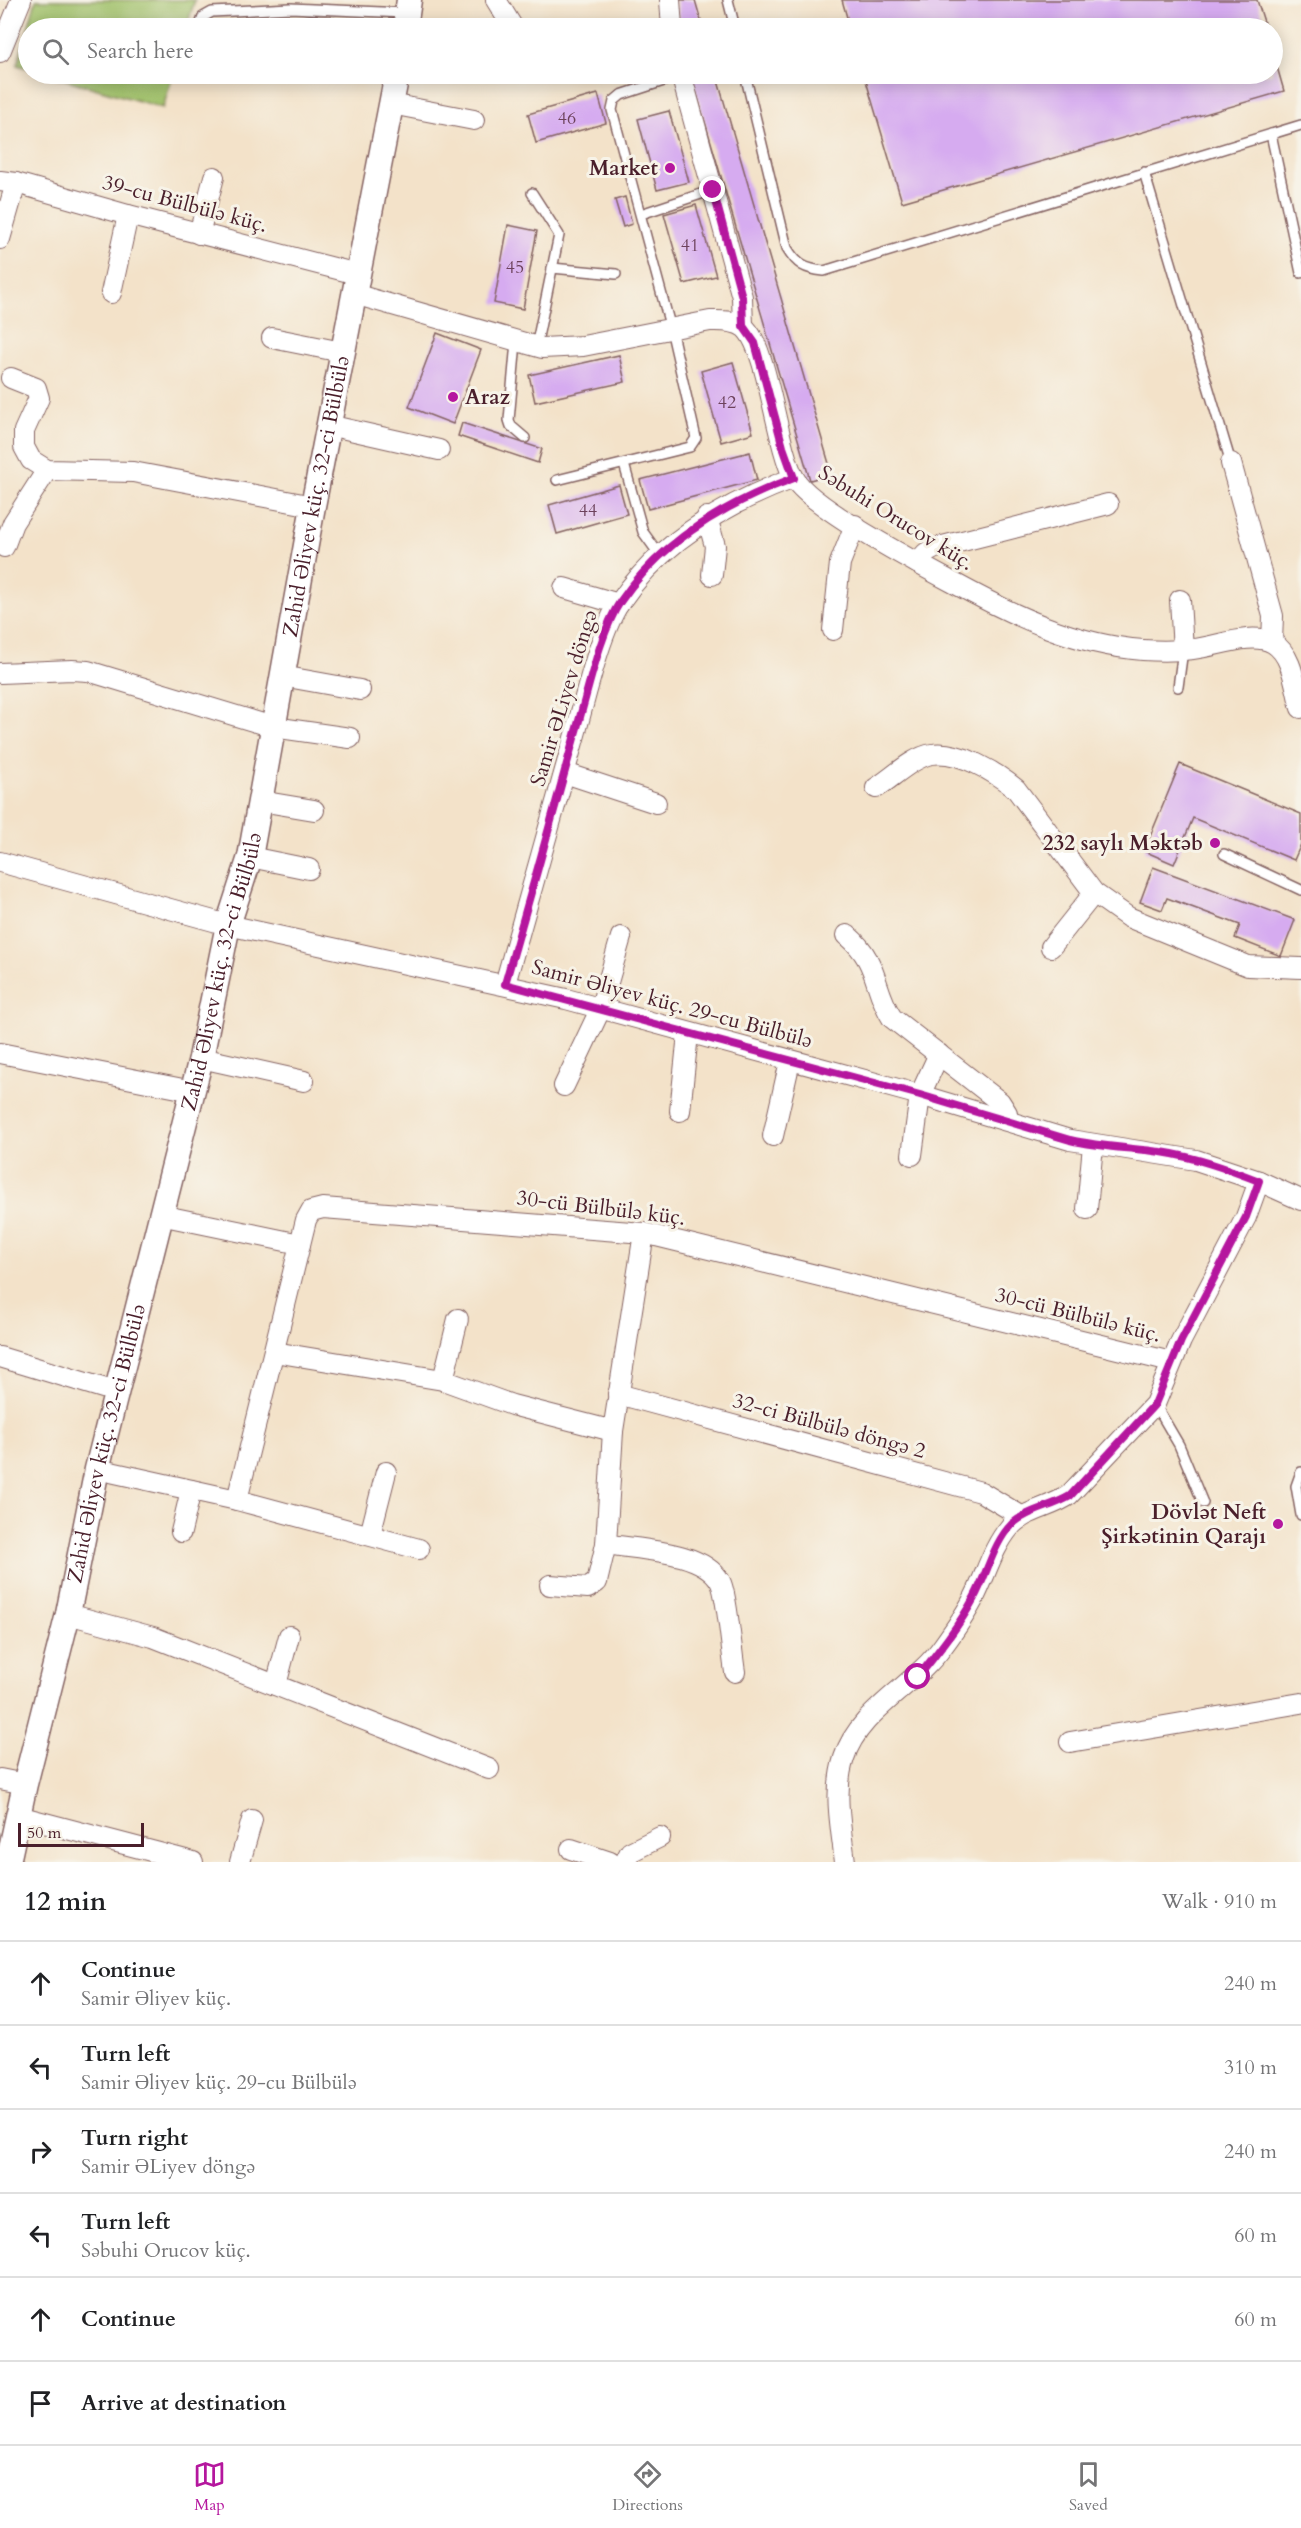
<!DOCTYPE html>
<html lang="en">
<head>
<meta charset="utf-8">
<style>
	:root { --surface:#fff; --page:#f6f6f6; --text:#202124; --muted:#757577; --line:#e0e0e0; --accent:#b5179e }
	body { margin:0; font-family:Cardo,serif; background:var(--page); color:var(--text) }
	.scale { position:absolute; left:18px; bottom:15px; width:126px; box-sizing:border-box; padding-left:6px; border:3px solid #4a1f2b; border-top:0; font-size:16px; line-height:21px; white-space:nowrap; color:#4a1f2b; -webkit-text-stroke:4px #f7f3e8; paint-order:stroke }
	.stop { position:absolute; width:18px; height:18px; margin:-14px; border:4px solid #b5179e; border-radius:50%; background:#fff }
	.stop.end { background:#b5179e; border-color:#fff; box-shadow:0 2px 6px #0008 }
	.list { margin:0; padding:0; list-style:none }
	h2 { display:flex; justify-content:space-between; align-items:center; height:78px; margin:0; padding:0 24px; font-size:26px }
	h2 small { font-size:20px; font-weight:400; color:var(--muted) }
	.list li { display:grid; grid-template-columns:39px 1fr auto; gap:18px; align-items:center; box-sizing:border-box; height:84px; padding:0 24px; border-top:2px solid var(--line) }
	.list b { display:block; font-size:22px; white-space:nowrap }
	.list p { margin:0; font-size:20px; white-space:nowrap; color:var(--muted) }
	.list em { font-size:20px; font-style:normal; color:var(--muted) }
	.icon { flex:none; width:33px; height:33px; fill:none; stroke:currentColor; stroke-width:2; stroke-linecap:round; stroke-linejoin:round }
	.map { position:relative; flex:none; width:1301px; height:1862px; overflow:hidden }
	.search { position:absolute; background:var(--surface); box-shadow:0 3px 15px #0003; left:18px; right:18px; top:18px; height:66px; display:flex; align-items:center; gap:15px; box-sizing:border-box; padding:0 21px; border-radius:33px; color:var(--muted); font-size:22px }
	.sheet { height:582px; background:var(--surface) }
	nav { display:flex; justify-content:space-around; align-items:center; box-sizing:border-box; height:84px; border-top:2px solid var(--line); background:var(--surface); font-size:16px; color:var(--muted) }
	nav a { display:grid; justify-items:center; gap:3px }
	nav .on { color:var(--accent) }
	.map>svg:first-child { display:block }
	.green { fill:#a0c16a; stroke:#75704a; stroke-width:1.5 }
	.building { fill:#d6abf0 }
	.lines { fill:none; stroke-linecap:round; stroke-linejoin:round }
	.service-casing { stroke:#856362; stroke-width:12 }
	.minor-casing { stroke:#856362; stroke-width:22 }
	.tertiary-casing { stroke:#856362; stroke-width:27 }
	.service { stroke:#fff; stroke-width:9 }
	.minor { stroke:#fff; stroke-width:20 }
	.tertiary { stroke:#fff; stroke-width:24 }
	.route { stroke:#b5179e; stroke-width:8 }
	.poi-dot { fill:#b5179e; stroke:#f7f3e8; stroke-width:2 }
	.labels { text-anchor:middle; dominant-baseline:central; stroke-width:6; stroke-linejoin:round; paint-order:stroke }
	.number-label { font-size:18px; fill:#6d425c }
	.poi-label { font-size:21px; font-weight:bold; fill:#4a1f2b; stroke:#f7f3e8; text-anchor:end }
	.street-label { font-size:21px; fill:#4a1f2b; stroke:#f7f3e8 }
</style>
</head>
<body>
<div class="map">
<svg width="1301" height="1862" viewBox="0 0 1301 1862">
	<rect width="100%" height="100%" fill="#f7f3e8"/>
	<filter id="ink" filterUnits="userSpaceOnUse"><feTurbulence type="fractalNoise" baseFrequency=".0167" numOctaves="2"/><feDisplacementMap in="SourceGraphic" scale="12" xChannelSelector="R" yChannelSelector="G"/><feConvolveMatrix kernelMatrix="1 2 1 2 8 2 1 2 1" color-interpolation-filters="sRGB"/></filter>
	<filter id="wash" filterUnits="userSpaceOnUse"><feTurbulence type="fractalNoise" baseFrequency=".008" numOctaves="4" result="noise"/><feDisplacementMap in="SourceGraphic" scale="24" xChannelSelector="R" yChannelSelector="G"/><feGaussianBlur stdDeviation="1.35" result="paint"/><feColorMatrix in="noise" values="0 0 0 0 0 0 0 0 0 0 0 0 0 0 0 0 0 1.4 0 .05"/><feComposite in="paint" operator="in"/></filter>
	<g filter="url(#wash)">
		<rect width="100%" height="100%" fill="#f3e2c9"/>
		<g class="green">
			<path d="M 36,0 L 195,0 L 186,28 L 28,28 L 28,68 L 17,65 Z"/>
			<path d="M 46,74 L 173,74 L 163,108 Z"/>
		</g>
		<g id="blocks">
			<g class="building">
				<path d="M 677,0 L 695,0 L 703,28 L 681,28 Z"/>
				<path d="M 842,0 L 1257,0 L 1266,28 L 850,28 Z"/>
				<path d="M 1273,53 L 1284,91 L 902,202 L 864,74 L 1272,74 Z"/>
				<path d="M 691,74 L 716,74 L 832,474 L 810,480 Z"/>
				<path d="M 598,94 L 606,123 L 536,143 L 528,114 Z"/>
				<path d="M 669,111 L 689,182 L 657,190 L 638,119 Z"/>
				<path d="M 625,197 L 632,224 L 623,227 L 615,200 Z"/>
				<path d="M 696,205 L 716,276 L 684,284 L 664,214 Z"/>
				<path d="M 508,225 L 537,231 L 523,309 L 494,303 Z"/>
				<path d="M 437,333 L 481,350 L 453,424 L 409,407 Z"/>
				<path d="M 619,355 L 625,382 L 535,402 L 529,375 Z"/>
				<path d="M 733,362 L 753,433 L 721,442 L 701,371 Z"/>
				<path d="M 462,423 L 542,449 L 538,463 L 458,436 Z"/>
				<path d="M 750,452 L 757,480 L 648,509 L 640,480 Z"/>
				<path d="M 619,485 L 627,514 L 557,534 L 549,505 Z"/>
				<path d="M 1180,764 L 1301,814 L 1301,844 L 1294,860 L 1193,818 L 1174,864 L 1144,851 Z"/>
				<path d="M 1153,867 L 1295,920 L 1281,956 L 1235,938 L 1240,925 L 1167,898 L 1162,910 L 1140,902 Z"/>
			</g>
		</g>
	</g>
	<g filter="url(#ink)">
		<use href="#blocks" fill-opacity="0" stroke="#856362" stroke-width="1.5"/>
		<g class="lines">
			<g class="service-casing">
				<g id="service">
					<path d="M 728,0 L 735,28"/>
					<path d="M 199,28 L 203,17 L 212,12 L 290,8 L 405,13"/>
					<path d="M 745,74 L 787,248 C 797,265 805,269 824,271 L 1301,125"/>
					<path d="M 1271,134 L 1301,273"/>
					<path d="M 1144,172 L 1231,463"/>
					<path d="M 532,193 L 559,235 L 536,347"/>
					<path d="M 641,214 L 713,190"/>
					<path d="M 552,268 L 616,274"/>
					<path d="M 516,342 L 509,420 L 511,426 L 525,438"/>
					<path d="M 624,464 L 643,532 L 661,557"/>
					<path d="M 557,480 L 690,447 L 696,438 L 671,329 L 612,110 L 614,101 L 621,95 L 682,75"/>
					<path d="M 1178,687 L 1183,650"/>
					<path d="M 1224,854 L 1301,890"/>
					<path d="M 1155,1404 L 1179,1445 L 1203,1503"/>
					<path d="M 1301,1472 L 1296,1486 L 1301,1515"/>
				</g>
			</g>
			<g class="minor-casing">
				<g id="minor">
					<path d="M 496,0 L 512,26"/>
					<path d="M 670,0 L 672,28"/>
					<path d="M 302,28 L 308,26 L 332,28"/>
					<path d="M 0,52 L 21,0"/>
					<path d="M 681,74 L 742,297 L 743,326"/>
					<path d="M 391,104 L 474,120"/>
					<path d="M 0,181 L 16,183 L 128,215 L 357,274"/>
					<path d="M 199,234 L 214,177"/>
					<path d="M 0,239 L 16,183"/>
					<path d="M 111,293 L 128,215"/>
					<path d="M 354,294 L 542,348 L 583,346 L 710,321 C 721,321 736,320 745,328 C 768,349 776,444 794,478 C 809,506 920,565 952,582 C 1012,615 1075,645 1143,650 C 1160,651 1177,651 1193,649 C 1216,647 1252,631 1273,643 C 1293,655 1295,687 1301,708"/>
					<path d="M 272,338 L 342,352"/>
					<path d="M 11,378 L 36,388 L 39,398 L 24,431 L 24,447 L 31,460 L 47,470 L 133,472 L 313,506"/>
					<path d="M 328,425 L 439,450"/>
					<path d="M 1231,463 L 1273,616 L 1272,642"/>
					<path d="M 707,517 L 715,546 L 712,575"/>
					<path d="M 4,547 L 13,523 L 47,470"/>
					<path d="M 917,563 L 926,553 L 935,548 L 1108,504"/>
					<path d="M 564,588 L 619,604"/>
					<path d="M 1180,600 L 1183,650"/>
					<path d="M 833,630 L 840,563 L 855,525"/>
					<path d="M 0,673 L 72,670 L 88,671 L 273,727 L 350,738"/>
					<path d="M 282,676 L 360,690"/>
					<path d="M 565,773 L 656,803"/>
					<path d="M 876,788 C 892,778 913,757 932,754 C 959,750 995,772 1016,789 L 1094,893 L 1128,917 L 1248,966 L 1301,968"/>
					<path d="M 260,801 L 314,810"/>
					<path d="M 250,857 L 309,869"/>
					<path d="M 0,862 L 228,925 L 566,999 L 920,1095 L 1070,1140 L 1196,1160 L 1259,1181 L 1301,1200"/>
					<path d="M 847,935 C 880,963 872,987 892,1018 L 1000,1102 L 1007,1113 L 1002,1118"/>
					<path d="M 1051,947 L 1094,893"/>
					<path d="M 505,984 C 529,899 553,815 576,731 C 586,695 600,632 620,602 C 662,540 726,503 794,478"/>
					<path d="M 0,1053 L 193,1091"/>
					<path d="M 201,1058 L 304,1081"/>
					<path d="M 564,1086 L 600,1010 L 621,937"/>
					<path d="M 680,1111 L 688,1034"/>
					<path d="M 773,1136 L 790,1061"/>
					<path d="M 912,1155 L 920,1095 L 939,1054"/>
					<path d="M 1087,1209 L 1093,1145"/>
					<path d="M 160,1215 L 300,1244"/>
					<path d="M 644,1233 L 613,1431 L 606,1544 C 639,1550 702,1550 720,1581 C 727,1593 732,1655 735,1672"/>
					<path d="M 274,1352 L 443,1380 L 512,1405 L 613,1431"/>
					<path d="M 0,1357 L 116,1392"/>
					<path d="M 443,1380 L 458,1319"/>
					<path d="M 618,1394 L 981,1492 L 1021,1516"/>
					<path d="M 97,1469 L 237,1500 L 419,1549"/>
					<path d="M 237,1500 L 306,1220 L 311,1211 L 323,1208 L 644,1233 L 1171,1362"/>
					<path d="M 181,1532 L 191,1490"/>
					<path d="M 370,1535 L 386,1472"/>
					<path d="M 550,1585 L 588,1588 L 597,1582 L 606,1544"/>
					<path d="M 68,1614 L 153,1637 L 489,1769"/>
					<path d="M 276,1685 L 289,1636"/>
					<path d="M 1070,1742 L 1301,1703"/>
					<path d="M 0,1779 L 25,1784"/>
					<path d="M 18,1816 L 193,1862"/>
					<path d="M 571,1849 L 610,1862"/>
					<path d="M 240,1862 L 252,1820"/>
					<path d="M 625,1862 L 630,1852 L 660,1837"/>
					<path d="M 845,1862 C 841,1827 833,1792 844,1758 C 859,1710 914,1687 943,1646 C 954,1631 966,1614 975,1596 C 986,1574 993,1547 1010,1527 C 1024,1510 1051,1508 1069,1495 L 1155,1404 L 1181,1341 L 1246,1217 L 1259,1181"/>
				</g>
			</g>
			<g class="tertiary-casing">
				<g id="tertiary">
					<path d="M 405,28 L 409,0"/>
					<path id="s1" d="M 8,1862 L 25,1784 L 68,1614 L 97,1469 L 201,1058 L 228,925 L 250,857 L 313,506 L 397,74"/>
				</g>
			</g>
			<use href="#service" class="service"/>
			<use href="#minor" class="minor"/>
			<use href="#tertiary" class="tertiary"/>
		</g>
	</g>
	<g class="lines" filter="url(#ink)">
		<path class="route" d="M 713,190 L 742,297 L 743,326 L 755,343 L 783,447 L 794,478 C 726,503 662,540 620,602 C 600,632 587,695 576,731 C 553,815 529,900 505,984 L 920,1095 L 1070,1140 C 1100,1147 1131,1148 1161,1152 C 1195,1157 1228,1169 1259,1181 L 1246,1217 L 1181,1341 L 1155,1404 L 1070,1496 C 1052,1507 1028,1510 1012,1524 C 993,1543 987,1575 974,1598 C 959,1626 938,1652 918,1677"/>
	</g>
	<g class="poi-dot">
		<circle cx="670" cy="168" r="6"/>
		<circle cx="453" cy="397" r="6"/>
		<circle cx="1215" cy="843" r="6"/>
		<circle cx="1278" cy="1524" r="6"/>
	</g>
	<g class="labels">
		<g class="number-label">
			<text x="567" y="118">46</text>
			<text x="690" y="245">41</text>
			<text x="515" y="267">45</text>
			<text x="727" y="402">42</text>
			<text x="588" y="510">44</text>
		</g>
		<g class="poi-label">
			<text x="658" y="168">Market</text>
			<text x="465" y="397" text-anchor="start">Araz</text>
			<text x="1203" y="843">232 saylı Məktəb</text>
			<text x="1266" y="1512">Dövlət Neft<tspan x="1266" dy="24">Şirkətinin Qarajı</tspan></text>
		</g>
		<g class="street-label">
			<text transform="translate(185 204) rotate(15)">39-cu Bülbülə küç.</text>
			<text stroke="none"><textPath href="#s1" startOffset="1401">Zahid Əliyev küç. 32-ci Bülbülə</textPath></text>
			<text transform="translate(896 518) rotate(32)">Səbuhi Orucov küç.</text>
			<text transform="translate(564 698) rotate(-73)">Samir ƏLiyev döngə</text>
			<text stroke="none"><textPath href="#s1" startOffset="916">Zahid Əliyev küç. 32-ci Bülbülə</textPath></text>
			<text transform="translate(672 1004) rotate(15)">Samir Əliyev küç. 29-cu Bülbülə</text>
			<text transform="translate(601 1208) rotate(7)">30-cü Bülbülə küç.</text>
			<text transform="translate(1078 1315) rotate(14)">30-cü Bülbülə küç.</text>
			<text transform="translate(829 1426) rotate(15)">32-ci Bülbülə döngə 2</text>
			<text stroke="none"><textPath href="#s1" startOffset="430">Zahid Əliyev küç. 32-ci Bülbülə</textPath></text>
		</g>
	</g>
</svg>
<div class="scale">50 m</div>
<div class="stop" style="left:918px;top:1677px"></div>
<div class="stop end" style="left:713px;top:190px"></div>
<div class="search"><svg class="icon" aria-label="search" viewBox="0 0 24 24"><circle cx="10" cy="10" r="6"/><path d="M15 15l6 6"/></svg>Search here</div>
</div>
<section class="sheet">
<h2>12 min<small>Walk · 910 m</small></h2>
<ul class="list">
<li><svg class="icon" aria-label="ahead" viewBox="0 0 24 24"><path d="M12 20V5M6 11l6-6 6 6"/></svg><div><b>Continue</b><p>Samir Əliyev küç.</p></div><em>240 m</em></li>
<li><svg class="icon" aria-label="left" viewBox="0 0 24 24"><path d="M17 20v-9H6M10 6l-5 5 5 5"/></svg><div><b>Turn left</b><p>Samir Əliyev küç. 29-cu Bülbülə</p></div><em>310 m</em></li>
<li><svg class="icon" aria-label="right" viewBox="0 0 24 24"><path d="M7 20v-9h11M14 6l5 5-5 5"/></svg><div><b>Turn right</b><p>Samir ƏLiyev döngə</p></div><em>240 m</em></li>
<li><svg class="icon" aria-label="left" viewBox="0 0 24 24"><path d="M17 20v-9H6M10 6l-5 5 5 5"/></svg><div><b>Turn left</b><p>Səbuhi Orucov küç.</p></div><em>60 m</em></li>
<li><svg class="icon" aria-label="ahead" viewBox="0 0 24 24"><path d="M12 20V5M6 11l6-6 6 6"/></svg><div><b>Continue</b></div><em>60 m</em></li>
<li><svg class="icon" aria-label="arrive" viewBox="0 0 24 24"><path d="M6 21V4h12l-3 4 3 4H6"/></svg><div><b>Arrive at destination</b></div></li>
</ul>
</section>
<nav>
<a class="on"><svg class="icon" aria-label="map" viewBox="0 0 24 24"><path d="M3 6l6-2 6 2 6-2v14l-6 2-6-2-6 2zM9 4v14M15 6v14"/></svg>Map</a>
<a><svg class="icon" aria-label="directions" viewBox="0 0 24 24"><path d="M12 3l9 9-9 9-9-9zM9 14v-3h6M13 9l2 2-2 2"/></svg>Directions</a>
<a><svg class="icon" aria-label="saved" viewBox="0 0 24 24"><path d="M7 4h10v16l-5-4-5 4z"/></svg>Saved</a>
</nav>
</body>
</html>
